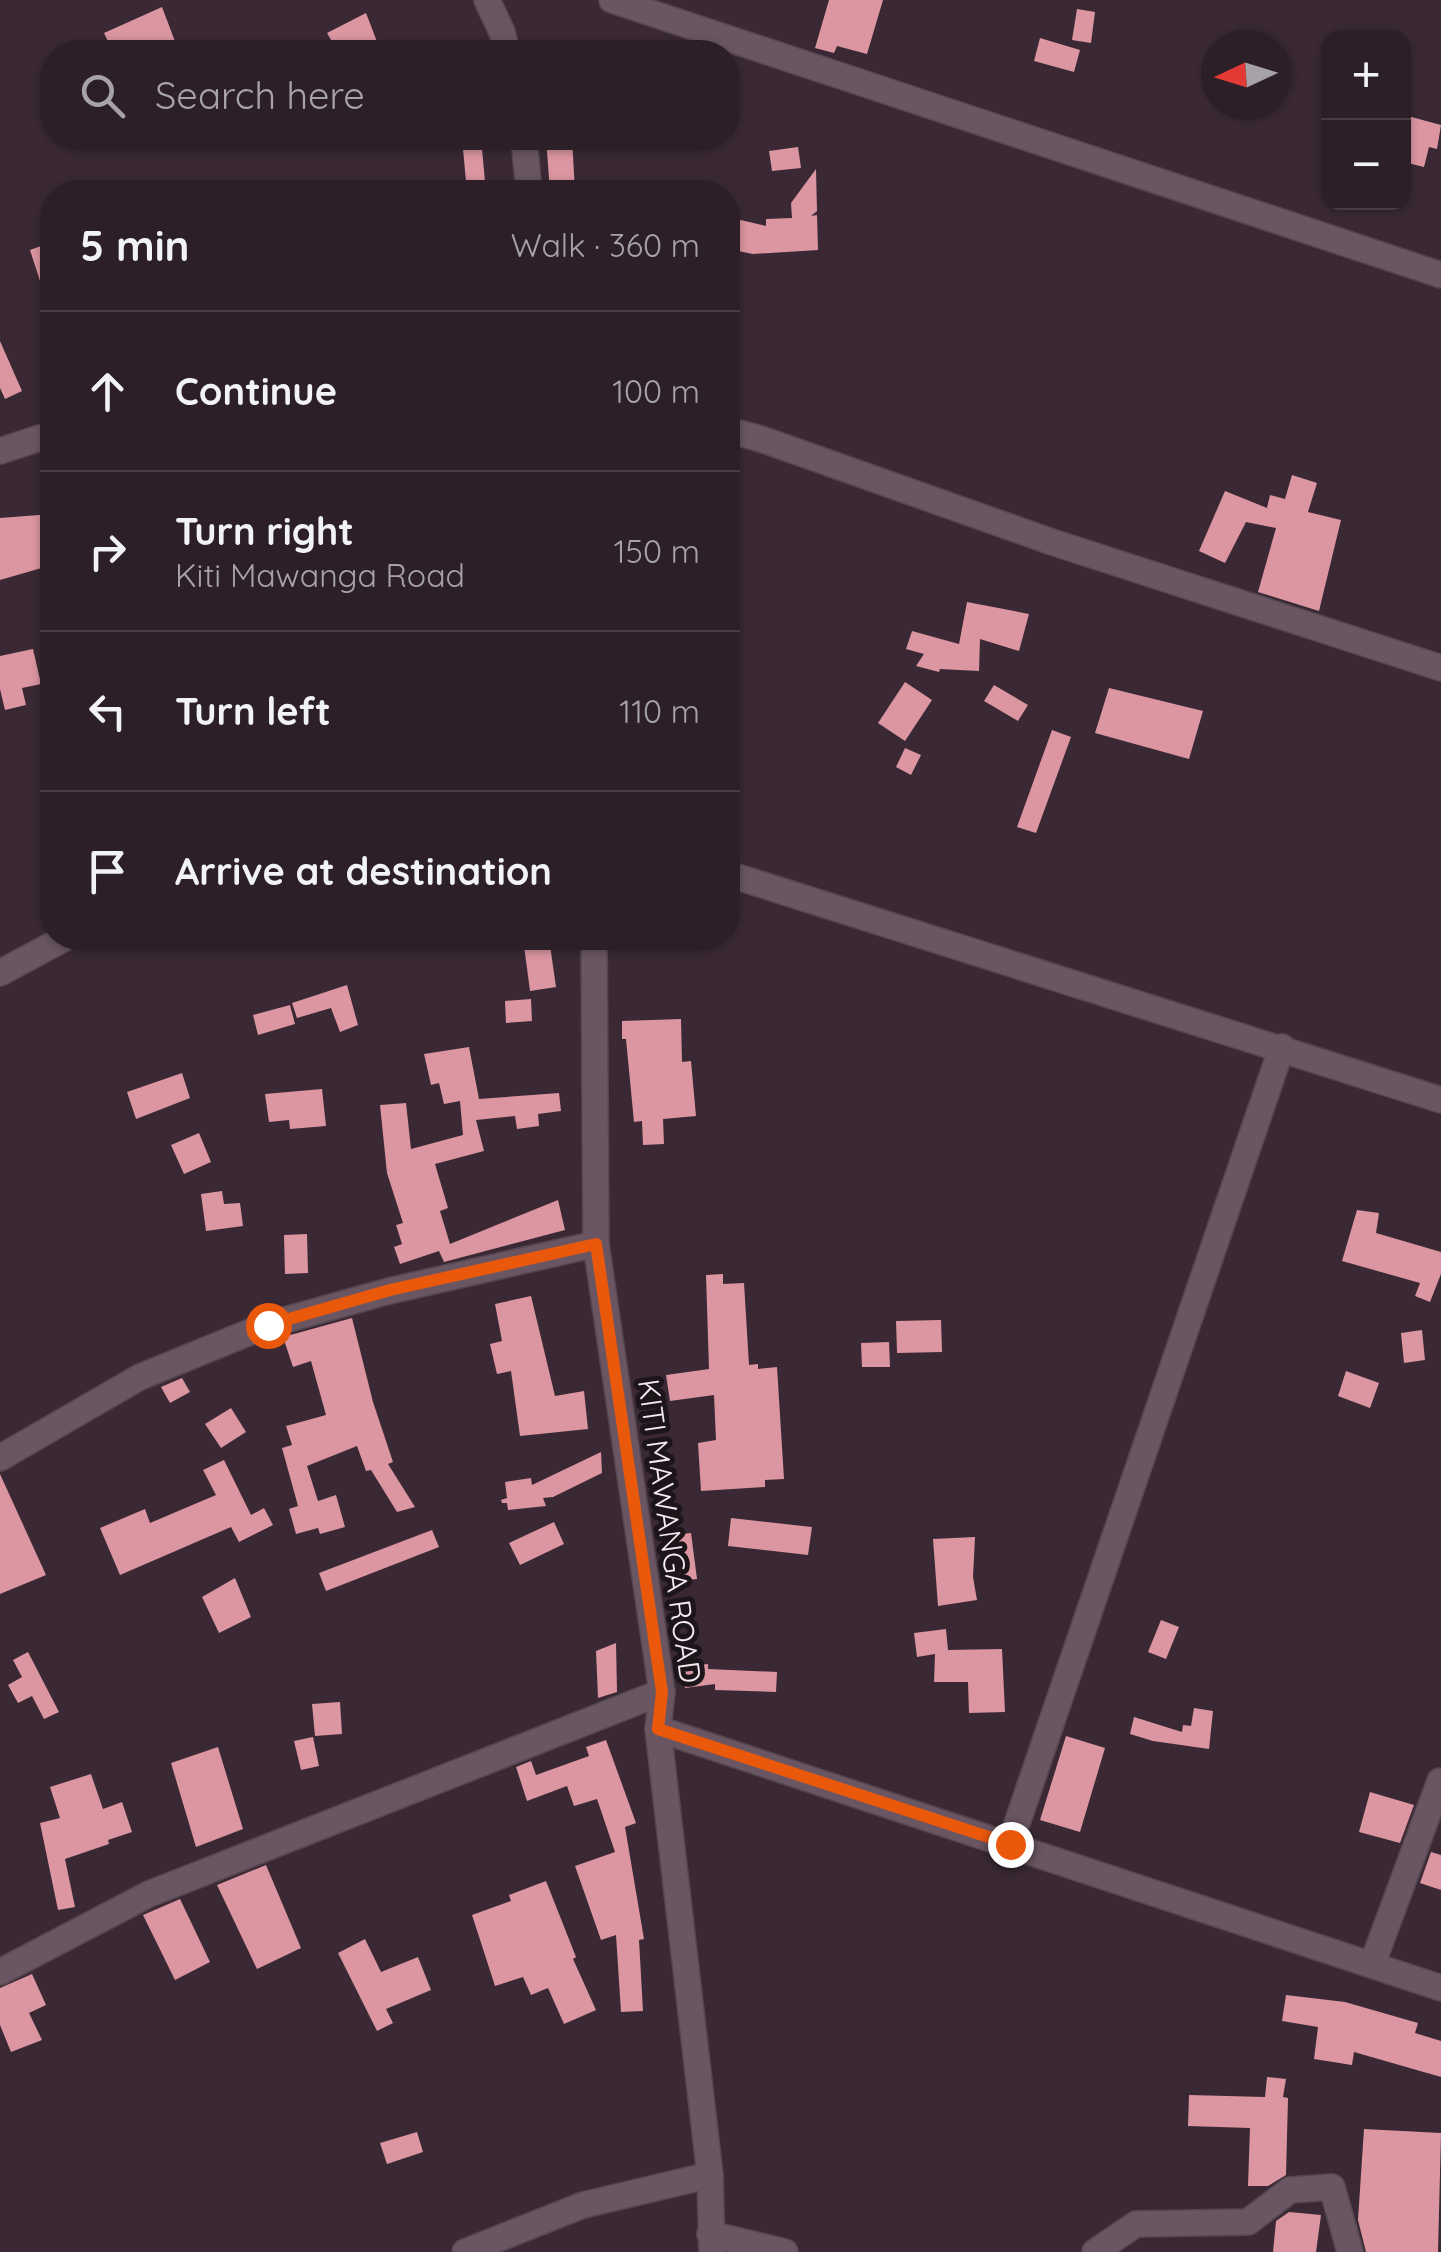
<!DOCTYPE html>
<html lang="en">
<head>
<meta charset="utf-8">
<style>
	:root { --surface:#2c1f27; --page:#34272f; --text:#f1f3f6; --muted:#a6a2a7; --line:#483d44 }
	body { margin:0; font-family:Quicksand,sans-serif; background:var(--page); color:var(--text) }
	.controls { position:absolute; right:30px; top:30px; display:grid; overflow:hidden; border-radius:20px; box-shadow:0 2px 8px #0004 }
	.controls button { width:90px; height:90px; display:grid; place-items:center; padding:0; border:0; border-bottom:2px solid var(--line); background:var(--surface); color:var(--text); font:50px sans-serif }
	.compass { position:absolute; left:1201px; top:30px; width:90px; height:90px; border-radius:50%; background:var(--surface); box-shadow:0 2px 8px #0004; rotate:266deg }
	.stop { position:absolute; width:30px; height:30px; margin:-22px; border:8px solid #ea580c; border-radius:50%; background:#fff }
	.stop.end { background:#ea580c; border-color:#fff; box-shadow:0 2px 10px #0008 }
	.list { margin:0; padding:0; list-style:none }
	h2 { display:flex; justify-content:space-between; align-items:center; height:130px; margin:0; padding:0 40px; font-size:42px }
	h2 small { font-size:32px; font-weight:400; color:var(--muted) }
	.list li { display:grid; grid-template-columns:65px 1fr auto; gap:30px; align-items:center; box-sizing:border-box; height:160px; padding:0 40px; border-top:2px solid var(--line) }
	.list b { display:block; font-size:38px; white-space:nowrap }
	.list p { margin:0; font-size:32px; white-space:nowrap; color:var(--muted) }
	.list em { font-size:32px; font-style:normal; color:var(--muted) }
	.icon { flex:none; width:55px; height:55px; fill:none; stroke:currentColor; stroke-width:2; stroke-linecap:round; stroke-linejoin:round }
	.map { position:relative; flex:none; width:1441px; height:2252px; overflow:hidden }
	.search { position:absolute; background:var(--surface); box-shadow:0 2px 8px #0004; left:40px; top:40px; width:700px; height:110px; display:flex; align-items:center; gap:25px; box-sizing:border-box; padding:0 35px; border-radius:40px; color:var(--muted); font-size:38px }
	.panel { position:absolute; background:var(--surface); box-shadow:0 2px 8px #0004; left:40px; top:180px; width:700px; height:770px; border-radius:40px }
	.map>svg:first-child { display:block }
	.building { fill:#db96a1 }
	.lines { fill:none; stroke-linecap:round; stroke-linejoin:round }
	.minor-casing { stroke:#544650; stroke-width:28 }
	.minor { stroke:#695662; stroke-width:25 }
	.route { stroke:#ea580c; stroke-width:12 }
	.labels { text-anchor:middle; dominant-baseline:central; stroke-width:10; stroke-linejoin:round; paint-order:stroke }
	.street-label { font-size:30px; fill:#f7ecf3; stroke:#1c1519 }
</style>
</head>
<body>
<div class="map">
<svg width="1441" height="2252" viewBox="0 0 1441 2252">
	<rect width="100%" height="100%" fill="#3a2934"/>
	<g class="building">
		<path d="M 829,0 L 883,0 L 867,54 L 837,46 L 834,53 L 815,48 Z"/>
		<path d="M 162,7 L 179,52 L 113,52 L 104,33 Z"/>
		<path d="M 1077,9 L 1095,12 L 1091,43 L 1072,40 Z"/>
		<path d="M 366,13 L 381,52 L 338,52 L 327,33 Z"/>
		<path d="M 1040,38 L 1080,50 L 1074,72 L 1034,61 Z"/>
		<path d="M 1404,115 L 1441,125 L 1437,149 L 1429,147 L 1424,167 L 1404,162 Z"/>
		<path d="M 462,138 L 481,138 L 486,192 L 467,192 Z"/>
		<path d="M 546,138 L 572,138 L 575,192 L 550,192 Z"/>
		<path d="M 798,147 L 801,168 L 772,171 L 769,151 Z"/>
		<path d="M 816,169 L 817,211 L 811,216 L 817,215 L 818,250 L 753,254 L 728,249 L 728,217 L 766,226 L 766,219 L 792,218 L 791,203 Z"/>
		<path d="M 52,242 L 52,308 L 49,309 L 30,250 Z"/>
		<path d="M 0,341 L 22,391 L 5,399 L 0,388 Z"/>
		<path d="M 1292,475 L 1317,483 L 1308,512 L 1341,520 L 1319,611 L 1258,592 L 1276,528 L 1246,522 L 1225,563 L 1199,551 L 1225,491 L 1267,508 L 1270,495 L 1285,499 Z"/>
		<path d="M 52,514 L 52,565 L 0,580 L 0,518 Z"/>
		<path d="M 967,602 L 1029,614 L 1019,651 L 980,639 L 979,671 L 940,669 L 939,672 L 916,666 L 924,654 L 906,649 L 912,631 L 959,644 Z"/>
		<path d="M 33,649 L 41,684 L 22,688 L 26,705 L 5,710 L 0,689 L 0,656 Z"/>
		<path d="M 905,682 L 932,700 L 905,741 L 878,723 Z"/>
		<path d="M 994,685 L 1028,705 L 1018,721 L 984,701 Z"/>
		<path d="M 1109,688 L 1203,711 L 1189,759 L 1095,733 Z"/>
		<path d="M 1052,730 L 1071,737 L 1036,833 L 1017,827 Z"/>
		<path d="M 905,748 L 921,755 L 911,775 L 896,767 Z"/>
		<path d="M 523,938 L 549,938 L 556,987 L 530,991 Z"/>
		<path d="M 347,985 L 358,1025 L 340,1032 L 331,1008 L 297,1018 L 292,1003 Z"/>
		<path d="M 531,999 L 532,1021 L 506,1023 L 505,1001 Z"/>
		<path d="M 290,1005 L 295,1024 L 258,1035 L 253,1015 Z"/>
		<path d="M 681,1019 L 682,1062 L 691,1061 L 696,1116 L 663,1119 L 664,1144 L 643,1145 L 642,1121 L 634,1122 L 626,1039 L 622,1039 L 622,1021 Z"/>
		<path d="M 469,1047 L 479,1099 L 559,1093 L 561,1111 L 538,1114 L 539,1126 L 517,1129 L 515,1116 L 476,1120 L 484,1151 L 435,1164 L 448,1208 L 440,1211 L 450,1244 L 558,1200 L 565,1230 L 444,1262 L 439,1251 L 400,1264 L 394,1247 L 402,1244 L 396,1225 L 403,1223 L 387,1173 L 380,1105 L 406,1103 L 411,1149 L 463,1135 L 460,1101 L 444,1104 L 439,1083 L 431,1085 L 424,1054 Z"/>
		<path d="M 182,1073 L 190,1098 L 136,1119 L 127,1092 Z"/>
		<path d="M 322,1089 L 326,1126 L 290,1129 L 289,1120 L 269,1122 L 265,1094 Z"/>
		<path d="M 199,1133 L 211,1162 L 184,1174 L 171,1145 Z"/>
		<path d="M 222,1191 L 224,1204 L 240,1203 L 243,1226 L 206,1231 L 201,1194 Z"/>
		<path d="M 1357,1210 L 1379,1213 L 1376,1233 L 1441,1252 L 1441,1274 L 1430,1302 L 1415,1296 L 1420,1283 L 1342,1261 Z"/>
		<path d="M 307,1234 L 308,1273 L 285,1274 L 284,1235 Z"/>
		<path d="M 723,1274 L 723,1284 L 744,1283 L 749,1365 L 758,1364 L 758,1369 L 777,1367 L 784,1479 L 765,1480 L 765,1487 L 701,1491 L 698,1443 L 716,1440 L 714,1395 L 670,1401 L 666,1375 L 709,1369 L 706,1275 Z"/>
		<path d="M 531,1296 L 555,1396 L 584,1391 L 588,1429 L 520,1436 L 511,1371 L 497,1374 L 490,1344 L 502,1341 L 495,1304 Z"/>
		<path d="M 352,1318 L 373,1402 L 393,1462 L 388,1464 L 415,1507 L 397,1512 L 371,1470 L 366,1471 L 357,1446 L 307,1466 L 318,1501 L 336,1495 L 345,1527 L 320,1534 L 318,1528 L 296,1534 L 289,1509 L 298,1506 L 282,1448 L 292,1445 L 286,1426 L 326,1415 L 311,1361 L 293,1367 L 283,1337 Z"/>
		<path d="M 941,1320 L 942,1352 L 897,1353 L 896,1321 Z"/>
		<path d="M 1422,1330 L 1425,1360 L 1404,1363 L 1401,1333 Z"/>
		<path d="M 889,1342 L 890,1367 L 862,1367 L 861,1343 Z"/>
		<path d="M 1346,1371 L 1379,1383 L 1370,1408 L 1338,1396 Z"/>
		<path d="M 182,1378 L 190,1392 L 170,1403 L 161,1387 Z"/>
		<path d="M 231,1408 L 246,1432 L 221,1448 L 205,1424 Z"/>
		<path d="M 601,1452 L 602,1473 L 553,1497 L 543,1498 L 546,1506 L 508,1510 L 507,1503 L 502,1503 L 501,1500 L 507,1498 L 505,1482 L 531,1478 L 532,1485 Z"/>
		<path d="M 224,1460 L 251,1515 L 264,1508 L 273,1525 L 239,1542 L 231,1527 L 120,1575 L 100,1528 L 145,1509 L 150,1523 L 216,1495 L 203,1470 Z"/>
		<path d="M 0,1474 L 46,1575 L 0,1594 Z"/>
		<path d="M 731,1518 L 812,1527 L 808,1555 L 728,1546 Z"/>
		<path d="M 554,1522 L 564,1544 L 520,1565 L 509,1543 Z"/>
		<path d="M 432,1530 L 439,1547 L 326,1591 L 319,1573 Z"/>
		<path d="M 691,1533 L 697,1579 L 677,1581 L 673,1535 Z"/>
		<path d="M 975,1537 L 973,1577 L 977,1600 L 938,1606 L 933,1539 Z"/>
		<path d="M 235,1578 L 251,1617 L 219,1633 L 202,1597 Z"/>
		<path d="M 1161,1620 L 1179,1627 L 1166,1659 L 1148,1652 Z"/>
		<path d="M 946,1629 L 948,1650 L 1002,1649 L 1005,1712 L 969,1713 L 968,1682 L 934,1682 L 935,1654 L 917,1657 L 914,1633 Z"/>
		<path d="M 616,1643 L 617,1692 L 598,1698 L 596,1651 Z"/>
		<path d="M 28,1652 L 59,1712 L 44,1719 L 32,1696 L 18,1703 L 8,1685 L 22,1677 L 13,1660 Z"/>
		<path d="M 708,1664 L 708,1669 L 777,1672 L 776,1692 L 715,1690 L 715,1684 L 685,1688 L 683,1667 Z"/>
		<path d="M 340,1702 L 342,1734 L 315,1736 L 312,1704 Z"/>
		<path d="M 1194,1708 L 1213,1711 L 1209,1749 L 1153,1741 L 1130,1734 L 1134,1717 L 1182,1732 L 1183,1725 L 1191,1726 Z"/>
		<path d="M 1066,1736 L 1105,1748 L 1080,1832 L 1040,1820 Z"/>
		<path d="M 313,1737 L 319,1766 L 301,1770 L 294,1741 Z"/>
		<path d="M 606,1740 L 636,1823 L 625,1827 L 644,1939 L 639,1940 L 643,2011 L 621,2012 L 616,1935 L 601,1940 L 575,1866 L 615,1852 L 597,1799 L 574,1806 L 567,1786 L 527,1801 L 516,1767 L 531,1761 L 536,1775 L 589,1756 L 586,1747 Z"/>
		<path d="M 218,1747 L 243,1829 L 196,1847 L 171,1763 Z"/>
		<path d="M 91,1774 L 103,1809 L 122,1802 L 132,1832 L 108,1840 L 109,1844 L 65,1859 L 75,1907 L 58,1910 L 40,1823 L 60,1818 L 50,1787 Z"/>
		<path d="M 1370,1792 L 1414,1805 L 1400,1843 L 1359,1832 Z"/>
		<path d="M 1431,1852 L 1441,1855 L 1441,1890 L 1420,1883 Z"/>
		<path d="M 266,1865 L 301,1948 L 257,1969 L 217,1885 Z"/>
		<path d="M 546,1881 L 576,1957 L 573,1959 L 596,2010 L 564,2024 L 548,1988 L 531,1995 L 523,1977 L 495,1986 L 472,1915 L 511,1901 L 509,1895 Z"/>
		<path d="M 180,1899 L 210,1962 L 175,1980 L 143,1915 Z"/>
		<path d="M 365,1939 L 381,1972 L 418,1957 L 431,1990 L 386,2009 L 393,2023 L 377,2031 L 338,1953 Z"/>
		<path d="M 32,1974 L 46,2005 L 29,2013 L 42,2040 L 11,2052 L 0,2025 L 0,1988 Z"/>
		<path d="M 1286,1995 L 1345,2002 L 1418,2023 L 1415,2033 L 1441,2041 L 1441,2077 L 1354,2052 L 1352,2065 L 1314,2059 L 1318,2027 L 1282,2021 Z"/>
		<path d="M 1267,2077 L 1286,2079 L 1283,2097 L 1288,2098 L 1286,2175 L 1268,2186 L 1248,2186 L 1250,2128 L 1188,2126 L 1189,2095 L 1265,2097 Z"/>
		<path d="M 1364,2129 L 1441,2133 L 1438,2252 L 1366,2252 L 1358,2220 Z"/>
		<path d="M 417,2132 L 423,2152 L 387,2164 L 380,2143 Z"/>
		<path d="M 1289,2212 L 1321,2215 L 1316,2252 L 1273,2252 L 1276,2221 Z"/>
	</g>
	<g class="lines">
		<g class="minor-casing">
			<g id="minor">
				<path d="M 487,0 L 502,32 L 507,52"/>
				<path d="M 612,0 L 1441,275"/>
				<path d="M 524,138 L 529,192"/>
				<path d="M 728,430 L 761,439 L 1052,542 L 1441,668"/>
				<path d="M 0,451 L 52,434"/>
				<path d="M 728,874 L 1441,1100"/>
				<path d="M 594,938 L 596,1244 L 662,1692 L 658,1729 L 710,2175 L 712,2252"/>
				<path d="M 0,973 L 65,938"/>
				<path d="M 0,1458 L 140,1377 L 267,1325 L 389,1291 L 596,1244"/>
				<path d="M 658,1729 L 1441,1988"/>
				<path d="M 1010,1844 L 1282,1047"/>
				<path d="M 1372,1965 L 1440,1781"/>
				<path d="M 0,1972 L 149,1894 L 662,1692"/>
				<path d="M 710,2234 L 785,2252"/>
				<path d="M 465,2252 L 583,2205 L 710,2175"/>
				<path d="M 1095,2252 L 1136,2224 L 1248,2222 L 1290,2190 L 1332,2187 L 1350,2252"/>
			</g>
		</g>
		<use href="#minor" class="minor"/>
	</g>
	<g class="lines">
		<path class="route" d="M 268,1325 L 390,1290 L 596,1244 L 662,1692 L 658,1729 L 1010,1844"/>
	</g>
	<g class="labels">
		<g class="street-label">
			<text transform="translate(670 1531) rotate(82)">KITI MAWANGA ROAD</text>
		</g>
	</g>
</svg>
<div class="controls">
<button>+</button>
<button>−</button>
</div>
<svg class="compass" viewBox="-18 -18 36 36"><path d="M0-13l5 13h-10z" fill="#e53935"/><path d="M0 13l5-13h-10z" fill="#a6a2a7"/></svg>
<div class="stop" style="left:268px;top:1325px"></div>
<div class="stop end" style="left:1010px;top:1844px"></div>
<div class="search"><svg class="icon" aria-label="search" viewBox="0 0 24 24"><circle cx="10" cy="10" r="6"/><path d="M15 15l6 6"/></svg>Search here</div>
<section class="panel">
<h2>5 min<small>Walk · 360 m</small></h2>
<ul class="list">
<li><svg class="icon" aria-label="ahead" viewBox="0 0 24 24"><path d="M12 20V5M6 11l6-6 6 6"/></svg><div><b>Continue</b></div><em>100 m</em></li>
<li><svg class="icon" aria-label="right" viewBox="0 0 24 24"><path d="M7 20v-9h11M14 6l5 5-5 5"/></svg><div><b>Turn right</b><p>Kiti Mawanga Road</p></div><em>150 m</em></li>
<li><svg class="icon" aria-label="left" viewBox="0 0 24 24"><path d="M17 20v-9H6M10 6l-5 5 5 5"/></svg><div><b>Turn left</b></div><em>110 m</em></li>
<li><svg class="icon" aria-label="arrive" viewBox="0 0 24 24"><path d="M6 21V4h12l-3 4 3 4H6"/></svg><div><b>Arrive at destination</b></div></li>
</ul>
</section>
</div>
</body>
</html>
